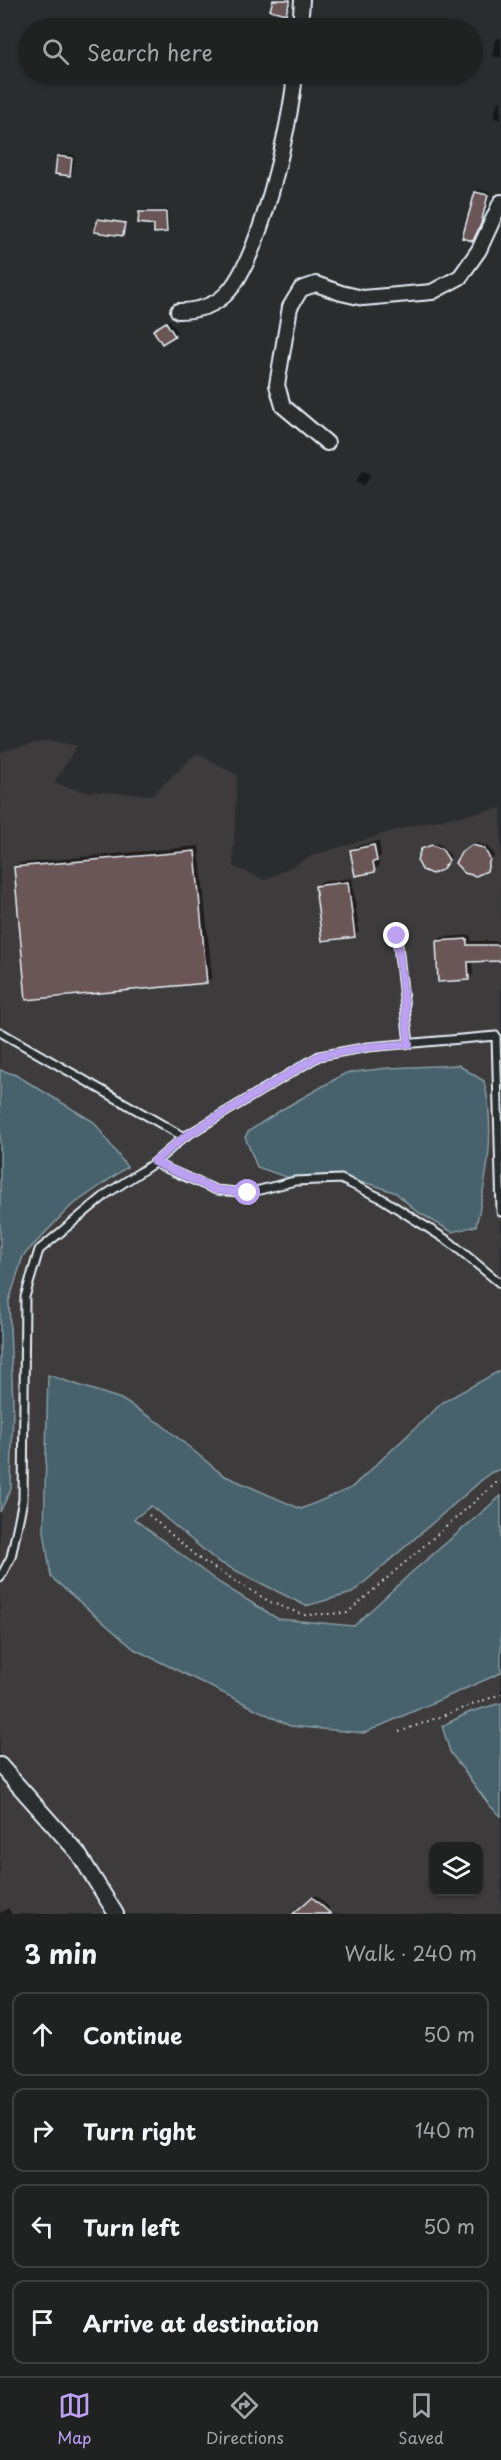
<!DOCTYPE html>
<html lang="en">
<head>
<meta charset="utf-8">
<style>
	:root { --surface:#202222; --page:#282a2a; --text:#f1f3f6; --muted:#a2a4a5; --line:#3d3f40; --accent:#bca0f2 }
	body { margin:0; font-family:"Playpen Sans",sans-serif; background:var(--page); color:var(--text) }
	.controls { position:absolute; right:18px; bottom:18px; display:grid; overflow:hidden; border-radius:12px; box-shadow:0 2px 4px #0004 }
	.controls button { width:54px; height:54px; display:grid; place-items:center; padding:0; border:0; border-bottom:2px solid var(--line); background:var(--surface); color:var(--text); font:30px sans-serif }
	.stop { position:absolute; width:18px; height:18px; margin:-14px; border:4px solid #bca0f2; border-radius:50%; background:#fff }
	.stop.end { background:#bca0f2; border-color:#fff; box-shadow:0 2px 6px #0008 }
	.list { margin:0; padding:0; list-style:none }
	h2 { display:flex; justify-content:space-between; align-items:center; height:78px; margin:0; padding:0 24px; font-size:26px }
	h2 small { font-size:20px; font-weight:400; color:var(--muted) }
	.list li { display:grid; grid-template-columns:39px 1fr auto; gap:18px; align-items:center; box-sizing:border-box; height:84px; margin:0 12px 12px; padding:0 12px; border:2px solid var(--line); border-radius:12px }
	.list b { display:block; font-size:22px; white-space:nowrap }
	.list em { font-size:20px; font-style:normal; color:var(--muted) }
	.icon { flex:none; width:33px; height:33px; fill:none; stroke:currentColor; stroke-width:2; stroke-linecap:round; stroke-linejoin:round }
	.map { position:relative; flex:none; width:501px; height:1914px; overflow:hidden }
	.search { position:absolute; background:var(--surface); box-shadow:0 2px 4px #0004; left:18px; right:18px; top:18px; height:66px; display:flex; align-items:center; gap:15px; box-sizing:border-box; padding:0 21px; border-radius:33px; color:var(--muted); font-size:22px }
	.sheet { height:462px; background:var(--surface) }
	nav { display:flex; justify-content:space-around; align-items:center; box-sizing:border-box; height:84px; border-top:2px solid var(--line); background:var(--surface); font-size:16px; color:var(--muted) }
	nav a { display:grid; justify-items:center; gap:3px }
	nav .on { color:var(--accent) }
	.map>svg:first-child { display:block }
	.built { fill:#3d3a3a; fill-rule:evenodd }
	.water { fill:#47626c; stroke:#879ba4; stroke-width:1.5 }
	.shadow { fill:#0007 }
	.building { fill:#6a5756; stroke:#e8f1f8; stroke-width:1.5 }
	.lines { fill:none; stroke-linecap:round; stroke-linejoin:round }
	.service-casing { stroke:#e8f1f8; stroke-width:11 }
	.minor-casing { stroke:#e8f1f8; stroke-width:18 }
	.path { stroke:#e8f1f8; stroke-width:2; stroke-dasharray:1.5 4.5; stroke-linecap:butt }
	.service { stroke:#2a2d2e; stroke-width:7 }
	.minor { stroke:#2a2d2e; stroke-width:14 }
	.route { stroke:#bca0f2; stroke-width:8 }
</style>
</head>
<body>
<div class="map">
<svg width="501" height="1914" viewBox="0 0 501 1914">
	<rect width="100%" height="100%" fill="#2a2d2e"/>
	<filter id="ink" filterUnits="userSpaceOnUse"><feTurbulence type="fractalNoise" baseFrequency=".0167" numOctaves="2"/><feDisplacementMap in="SourceGraphic" scale="12" xChannelSelector="R" yChannelSelector="G"/><feConvolveMatrix kernelMatrix="1 2 1 2 8 2 1 2 1" color-interpolation-filters="sRGB"/></filter>
	<g filter="url(#ink)">
		<path class="built" d="M 49,740 L 77,746 L 54,783 L 83,791 L 152,795 L 197,753 L 237,775 L 233,866 L 265,880 L 314,855 L 413,825 L 501,808 L 501,1914 L 0,1914 L 0,752 ZM 434,1846 L 478,1846 L 478,1892 L 434,1892 Z"/>
		<g class="water">
			<path d="M 458,1065 L 484,1081 C 496,1130 487,1177 476,1226 L 452,1232 L 416,1211 L 396,1193 L 374,1185 L 333,1176 L 286,1177 L 257,1167 L 245,1137 L 249,1131 L 281,1110 L 346,1073 L 388,1068 Z"/>
			<path d="M 0,1070 L 16,1075 L 94,1122 L 127,1167 L 70,1207 L 23,1256 L 9,1301 L 13,1404 L 11,1489 L 0,1512 Z"/>
			<path d="M 501,1370 L 501,1469 L 490,1473 L 352,1593 L 306,1606 L 217,1561 L 151,1506 L 134,1519 L 218,1582 L 278,1619 L 354,1626 L 412,1572 L 501,1496 L 501,1673 L 364,1733 L 290,1726 L 134,1649 L 51,1577 L 44,1531 L 48,1375 L 121,1399 L 161,1424 L 223,1475 L 301,1509 L 351,1488 L 443,1402 Z"/>
			<path d="M 501,1703 L 501,1816 L 490,1806 L 450,1752 L 442,1726 L 470,1712 Z"/>
		</g>
		<g class="shadow">
			<path d="M 498,38 L 501,38 L 501,58 L 492,56 L 495,41 Z"/>
			<path d="M 501,101 L 501,120 L 494,118 L 497,104 Z"/>
			<path d="M 62,154 L 75,155 L 73,172 L 70,175 L 59,157 Z"/>
			<path d="M 479,190 L 490,192 L 483,220 L 473,239 L 476,193 Z"/>
			<path d="M 143,210 L 168,210 L 169,228 L 166,231 L 155,223 L 141,213 Z"/>
			<path d="M 100,218 L 125,222 L 123,234 L 99,220 Z"/>
			<path d="M 169,320 L 177,331 L 174,334 L 158,327 Z"/>
			<path d="M 363,470 L 371,475 L 364,486 L 356,481 Z"/>
			<path d="M 379,841 L 381,855 L 378,858 L 379,866 L 374,870 L 351,851 L 356,846 Z"/>
			<path d="M 477,843 L 487,846 L 495,855 L 486,869 L 463,852 Z"/>
			<path d="M 431,844 L 440,844 L 451,856 L 445,865 L 420,855 Z"/>
			<path d="M 199,846 L 212,977 L 207,982 L 15,868 L 20,863 Z"/>
			<path d="M 352,878 L 359,931 L 354,936 L 316,887 L 321,882 Z"/>
			<path d="M 471,935 L 471,941 L 501,941 L 501,960 L 472,960 L 473,974 L 468,979 L 437,942 L 442,937 Z"/>
			<path d="M 316,1895 L 330,1908 L 328,1911 L 332,1914 L 301,1914 L 298,1911 Z"/>
			<path d="M 8,1908 L 12,1914 L 0,1914 L 0,1913 Z"/>
		</g>
		<g class="building">
			<path d="M 273,0 L 290,0 L 286,14 L 270,10 Z"/>
			<path d="M 57,156 L 72,158 L 70,176 L 55,174 Z"/>
			<path d="M 475,192 L 488,195 L 481,224 L 473,241 L 462,238 Z"/>
			<path d="M 139,212 L 166,212 L 167,232 L 154,233 L 154,225 L 138,223 Z"/>
			<path d="M 98,219 L 125,223 L 123,236 L 94,232 Z"/>
			<path d="M 166,322 L 175,336 L 162,344 L 153,330 Z"/>
			<path d="M 374,845 L 377,861 L 373,862 L 375,872 L 355,876 L 350,850 Z"/>
			<path d="M 432,845 L 442,849 L 449,860 L 442,870 L 432,874 L 422,870 L 417,860 L 421,849 Z"/>
			<path d="M 472,845 L 484,848 L 490,859 L 487,871 L 476,876 L 464,873 L 455,863 L 462,851 Z"/>
			<path d="M 195,851 L 207,983 L 26,1000 L 14,867 Z"/>
			<path d="M 348,882 L 355,937 L 322,941 L 315,886 Z"/>
			<path d="M 467,939 L 467,945 L 501,945 L 501,961 L 468,962 L 469,980 L 438,982 L 436,941 Z"/>
			<path d="M 312,1897 L 331,1914 L 293,1914 Z"/>
		</g>
		<g class="lines">
			<g class="service-casing">
				<g id="service">
					<path d="M 397,936 L 409,1044"/>
					<path d="M 0,1032 L 184,1137 L 319,1056 L 368,1047 L 496,1036 L 501,1212"/>
					<path d="M 154,1163 L 216,1190 L 248,1193 L 295,1181 L 341,1179 L 381,1198 L 450,1242 L 501,1284"/>
					<path d="M 0,1578 L 11,1557 L 23,1500 L 25,1297 L 39,1250 L 108,1193 L 154,1163 L 184,1137"/>
				</g>
			</g>
			<g class="minor-casing">
				<g id="minor">
					<path d="M 300,28 L 302,0"/>
					<path d="M 178,311 C 195,311 212,307 225,295 C 260,262 291,123 295,74"/>
					<path d="M 327,443 L 283,406 L 277,385 L 290,307 L 301,289 L 316,284 L 341,293 L 363,298 L 432,292 L 460,277 L 479,250 L 501,202"/>
					<path d="M 0,1765 L 78,1853 L 116,1914"/>
				</g>
			</g>
			<g class="path">
				<path d="M 149,1515 L 198,1558 L 270,1602 L 304,1615 L 347,1613 L 496,1483 L 501,1481"/>
				<path d="M 399,1732 L 501,1694"/>
			</g>
			<use href="#service" class="service"/>
			<use href="#minor" class="minor"/>
		</g>
	</g>
	<g class="lines" filter="url(#ink)">
		<path class="route" d="M 248,1193 L 216,1190 L 154,1162 L 184,1137 L 319,1056 L 368,1047 L 409,1044 L 397,936"/>
	</g>
</svg>
<div class="controls">
<button><svg class="icon" aria-label="layers" viewBox="0 0 24 24"><path d="M12 4l9 5-9 5-9-5zM3 14l9 5 9-5"/></svg></button>
</div>
<div class="stop" style="left:248px;top:1193px"></div>
<div class="stop end" style="left:397px;top:936px"></div>
<div class="search"><svg class="icon" aria-label="search" viewBox="0 0 24 24"><circle cx="10" cy="10" r="6"/><path d="M15 15l6 6"/></svg>Search here</div>
</div>
<section class="sheet">
<h2>3 min<small>Walk · 240 m</small></h2>
<ul class="list">
<li><svg class="icon" aria-label="ahead" viewBox="0 0 24 24"><path d="M12 20V5M6 11l6-6 6 6"/></svg><div><b>Continue</b></div><em>50 m</em></li>
<li><svg class="icon" aria-label="right" viewBox="0 0 24 24"><path d="M7 20v-9h11M14 6l5 5-5 5"/></svg><div><b>Turn right</b></div><em>140 m</em></li>
<li><svg class="icon" aria-label="left" viewBox="0 0 24 24"><path d="M17 20v-9H6M10 6l-5 5 5 5"/></svg><div><b>Turn left</b></div><em>50 m</em></li>
<li><svg class="icon" aria-label="arrive" viewBox="0 0 24 24"><path d="M6 21V4h12l-3 4 3 4H6"/></svg><div><b>Arrive at destination</b></div></li>
</ul>
</section>
<nav>
<a class="on"><svg class="icon" aria-label="map" viewBox="0 0 24 24"><path d="M3 6l6-2 6 2 6-2v14l-6 2-6-2-6 2zM9 4v14M15 6v14"/></svg>Map</a>
<a><svg class="icon" aria-label="directions" viewBox="0 0 24 24"><path d="M12 3l9 9-9 9-9-9zM9 14v-3h6M13 9l2 2-2 2"/></svg>Directions</a>
<a><svg class="icon" aria-label="saved" viewBox="0 0 24 24"><path d="M7 4h10v16l-5-4-5 4z"/></svg>Saved</a>
</nav>
</body>
</html>
